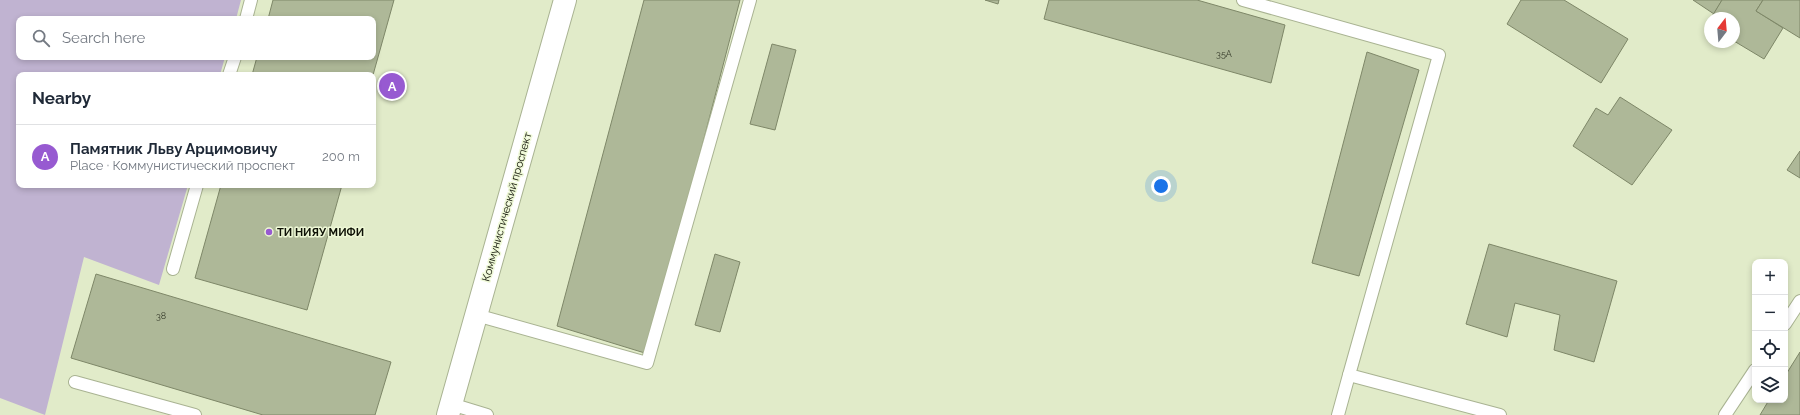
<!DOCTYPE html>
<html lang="en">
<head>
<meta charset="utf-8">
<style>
	:root { --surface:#fff; --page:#f2f2f3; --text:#1f2937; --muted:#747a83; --line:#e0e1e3; --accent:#975ad1 }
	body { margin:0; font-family:Raleway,sans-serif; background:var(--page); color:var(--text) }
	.controls { position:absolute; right:12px; bottom:12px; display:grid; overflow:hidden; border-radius:8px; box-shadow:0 2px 6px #0003 }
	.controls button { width:36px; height:36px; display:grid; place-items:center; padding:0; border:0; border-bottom:1px solid var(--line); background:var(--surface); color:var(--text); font:20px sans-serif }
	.compass { position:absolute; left:1704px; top:12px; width:36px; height:36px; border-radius:50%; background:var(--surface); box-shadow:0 2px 6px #0003; rotate:16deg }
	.you { position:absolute; left:1161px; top:186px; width:14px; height:14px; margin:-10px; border:3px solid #fff; border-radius:50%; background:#1a73e8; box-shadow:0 0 0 6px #1a73e833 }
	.badge { display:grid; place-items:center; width:26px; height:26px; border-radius:50%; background:var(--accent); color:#fff; font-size:13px; font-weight:700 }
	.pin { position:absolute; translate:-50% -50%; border:2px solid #fff; box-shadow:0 1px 4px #0006 }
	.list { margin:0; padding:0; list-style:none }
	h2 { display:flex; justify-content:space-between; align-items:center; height:52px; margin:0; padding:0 16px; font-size:17px }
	h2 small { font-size:13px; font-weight:400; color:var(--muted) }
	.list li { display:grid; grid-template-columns:26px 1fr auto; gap:12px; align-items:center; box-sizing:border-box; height:64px; padding:0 16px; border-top:1px solid var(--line) }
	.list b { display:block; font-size:15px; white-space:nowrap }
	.list p { margin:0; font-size:13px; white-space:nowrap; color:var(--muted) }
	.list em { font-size:13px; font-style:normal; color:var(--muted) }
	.icon { flex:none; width:22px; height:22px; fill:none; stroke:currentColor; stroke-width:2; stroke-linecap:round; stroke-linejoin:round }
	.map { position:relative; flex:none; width:1800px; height:415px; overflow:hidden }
	.search { position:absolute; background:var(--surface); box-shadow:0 2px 6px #0003; left:16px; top:16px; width:360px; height:44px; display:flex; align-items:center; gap:10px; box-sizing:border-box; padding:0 14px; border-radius:8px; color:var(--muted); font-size:15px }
	.panel { position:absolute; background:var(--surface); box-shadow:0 2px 6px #0003; left:16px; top:72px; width:360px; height:116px; border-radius:8px }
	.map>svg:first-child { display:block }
	.green { fill:#c0b3d1 }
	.building { fill:#aeb898; stroke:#7e8768 }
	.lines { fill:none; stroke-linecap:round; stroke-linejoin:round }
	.service-casing { stroke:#a9b392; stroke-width:14 }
	.tertiary-casing { stroke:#a9b392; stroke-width:24 }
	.service { stroke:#fff; stroke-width:12 }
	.tertiary { stroke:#fff; stroke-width:22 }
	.poi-dot { fill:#975ad1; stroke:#eef8d6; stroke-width:1.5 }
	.labels { text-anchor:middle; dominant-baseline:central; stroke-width:3; stroke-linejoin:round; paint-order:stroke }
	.number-label { font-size:9px; fill:#363b2a }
	.street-label { font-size:11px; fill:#0e1106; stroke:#eef8d6 }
	.poi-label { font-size:11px; font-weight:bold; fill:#0e1106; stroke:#eef8d6; text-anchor:start }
</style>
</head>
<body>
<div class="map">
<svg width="1800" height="415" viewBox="0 0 1800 415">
	<rect width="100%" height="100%" fill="#e1ebc9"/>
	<path class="green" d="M 0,0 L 241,0 L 236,19 L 19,19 L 19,57 L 225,57 L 220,75 L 19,75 L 19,185 L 188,185 L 159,285 L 84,257 L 45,415 L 0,398 Z"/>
	<g class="building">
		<path d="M 273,0 L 394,0 L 373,75 L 252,75 L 257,57 L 373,57 L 373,19 L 268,19 Z"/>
		<path d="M 644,0 L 740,0 L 648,354 L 557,326 Z"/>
		<path d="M 985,0 L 999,0 L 998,4 Z"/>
		<path d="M 1049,0 L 1197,0 L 1285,25 L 1271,83 L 1044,19 Z"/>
		<path d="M 1521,0 L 1564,0 L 1628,39 L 1601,83 L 1507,24 Z"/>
		<path d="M 1693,0 L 1722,0 L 1714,14 Z"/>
		<path d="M 1722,0 L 1763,0 L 1756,11 L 1783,28 L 1764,59 L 1734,41 L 1734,18 L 1711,18 Z"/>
		<path d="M 1763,0 L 1800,0 L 1800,38 L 1756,11 Z"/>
		<path d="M 772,44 L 796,50 L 775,130 L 750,124 Z"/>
		<path d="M 1367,52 L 1419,70 L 1359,276 L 1312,263 Z"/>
		<path d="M 1620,97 L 1672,130 L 1632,185 L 1573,146 L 1596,108 L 1608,115 Z"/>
		<path d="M 1800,151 L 1800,178 L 1787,170 Z"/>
		<path d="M 221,185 L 342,185 L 307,310 L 195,278 Z"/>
		<path d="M 1489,244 L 1617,281 L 1594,362 L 1554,350 L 1560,315 L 1515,303 L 1507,337 L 1466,324 Z"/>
		<path d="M 715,254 L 740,262 L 720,332 L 695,325 Z"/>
		<path d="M 96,274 L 391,362 L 375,415 L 263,415 L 71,358 Z"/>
		<path d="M 1800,352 L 1800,415 L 1760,415 L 1769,400 L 1785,400 L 1785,376 Z"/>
	</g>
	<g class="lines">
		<g class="service-casing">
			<g id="service">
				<path d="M 1243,0 L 1439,55 L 1349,375 L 1500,415"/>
				<path d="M 246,19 L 251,0"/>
				<path d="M 229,75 L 235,57"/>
				<path d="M 173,269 L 197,185"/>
				<path d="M 476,315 L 647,363 L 750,0"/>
				<path d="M 1785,324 L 1800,301"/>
				<path d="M 75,382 L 195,415"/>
				<path d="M 451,404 L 487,415"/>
				<path d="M 1338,415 L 1349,375"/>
				<path d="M 1725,415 L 1755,370"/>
			</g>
		</g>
		<g class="tertiary-casing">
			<path id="tertiary" d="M 448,415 L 565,0"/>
		</g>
		<use href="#service" class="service"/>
		<use href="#tertiary" class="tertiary"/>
	</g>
	<circle class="poi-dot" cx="269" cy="232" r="4"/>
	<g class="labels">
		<g class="number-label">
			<text x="1224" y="54">35А</text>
			<text x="161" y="316">38</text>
		</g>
		<g class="street-label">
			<text transform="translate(507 207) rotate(-74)">Коммунистический проспект</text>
		</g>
		<g class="poi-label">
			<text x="277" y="232">ТИ НИЯУ МИФИ</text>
		</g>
	</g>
</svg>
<div class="controls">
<button>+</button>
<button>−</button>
<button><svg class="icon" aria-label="locate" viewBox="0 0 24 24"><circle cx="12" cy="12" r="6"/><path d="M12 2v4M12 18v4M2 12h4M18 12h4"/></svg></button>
<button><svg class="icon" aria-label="layers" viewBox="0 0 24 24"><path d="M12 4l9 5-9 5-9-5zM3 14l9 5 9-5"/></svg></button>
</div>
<svg class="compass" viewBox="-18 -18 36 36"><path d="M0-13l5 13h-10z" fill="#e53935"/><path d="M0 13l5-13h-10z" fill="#747a83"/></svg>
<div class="you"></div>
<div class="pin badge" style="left:392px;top:86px">A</div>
<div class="search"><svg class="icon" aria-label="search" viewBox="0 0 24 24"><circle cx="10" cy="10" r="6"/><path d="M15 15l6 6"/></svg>Search here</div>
<section class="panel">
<h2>Nearby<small></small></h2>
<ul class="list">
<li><span class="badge">A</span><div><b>Памятник Льву Арцимовичу</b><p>Place · Коммунистический проспект</p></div><em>200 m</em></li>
</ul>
</section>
</div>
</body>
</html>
